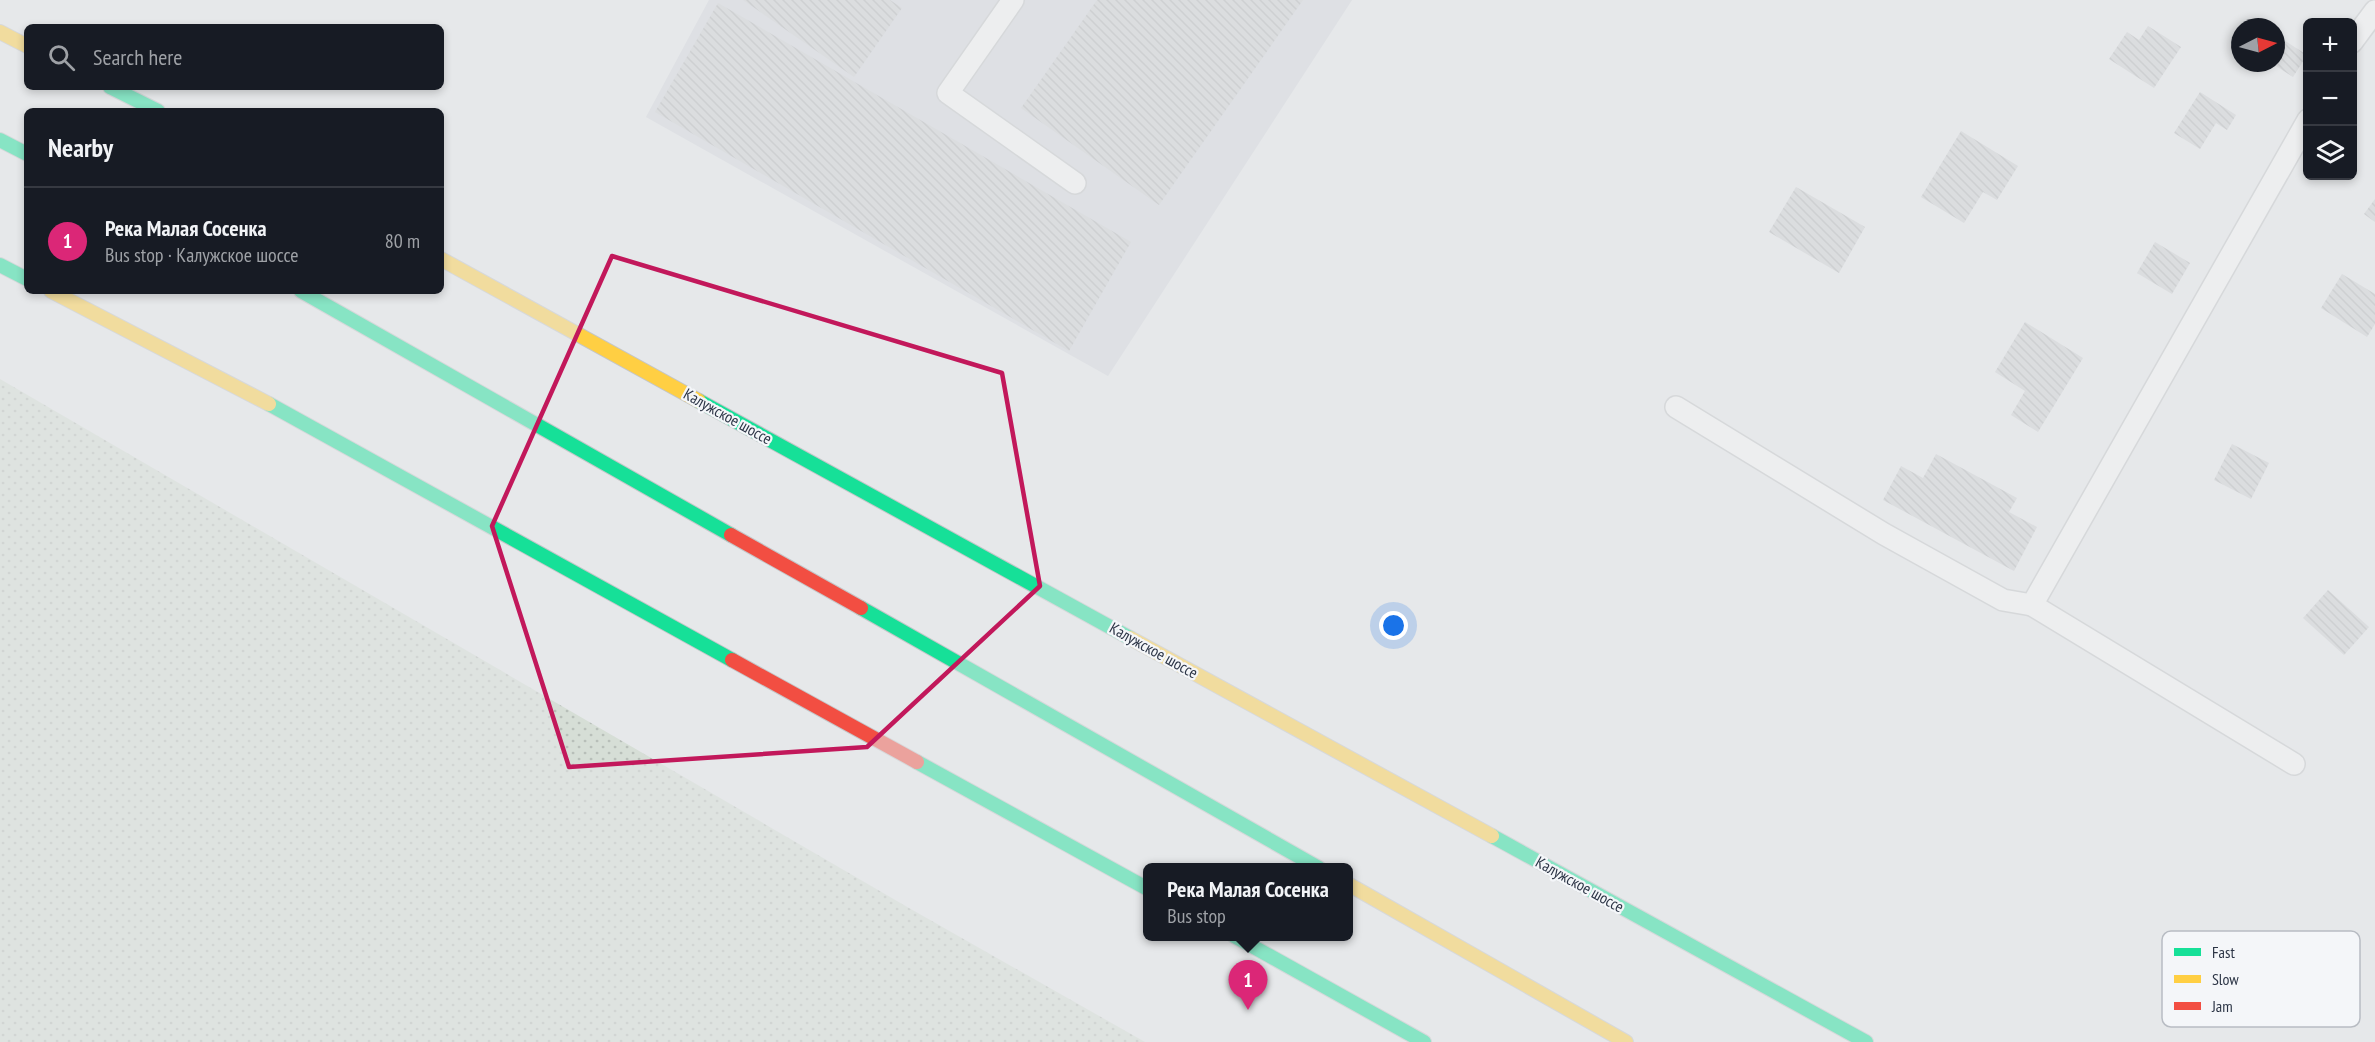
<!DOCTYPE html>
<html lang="en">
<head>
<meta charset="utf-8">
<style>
	:root { --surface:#171b24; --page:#20242c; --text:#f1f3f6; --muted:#9ea1a6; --line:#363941; --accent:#db2777 }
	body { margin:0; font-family:"PT Sans Narrow",sans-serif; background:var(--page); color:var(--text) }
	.controls { position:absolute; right:18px; top:18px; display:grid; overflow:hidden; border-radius:9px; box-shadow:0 3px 9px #0003 }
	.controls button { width:54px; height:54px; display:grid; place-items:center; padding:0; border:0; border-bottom:2px solid var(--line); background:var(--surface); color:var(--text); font:30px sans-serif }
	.compass { position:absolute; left:2231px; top:18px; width:54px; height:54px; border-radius:50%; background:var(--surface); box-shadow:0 3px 9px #0003; rotate:84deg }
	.you { position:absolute; left:1394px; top:626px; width:21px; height:21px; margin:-15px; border:4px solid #fff; border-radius:50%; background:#1a73e8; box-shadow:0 0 0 9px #1a73e833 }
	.badge { display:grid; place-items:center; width:39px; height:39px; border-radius:50%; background:var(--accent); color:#fff; font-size:20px; font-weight:700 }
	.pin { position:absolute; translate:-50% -50px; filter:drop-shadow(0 2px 3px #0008) }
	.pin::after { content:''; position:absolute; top:32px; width:21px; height:18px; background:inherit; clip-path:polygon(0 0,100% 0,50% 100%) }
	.popup { position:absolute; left:1143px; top:863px; width:210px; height:78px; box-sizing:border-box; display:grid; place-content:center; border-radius:9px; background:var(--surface); filter:drop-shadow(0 2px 4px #0005); font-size:20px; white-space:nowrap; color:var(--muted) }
	.popup b { font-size:22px; color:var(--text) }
	.popup::after { content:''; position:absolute; left:50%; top:100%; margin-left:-12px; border:12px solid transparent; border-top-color:var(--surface) }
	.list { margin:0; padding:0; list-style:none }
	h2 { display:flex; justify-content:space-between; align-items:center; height:78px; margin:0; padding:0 24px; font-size:26px }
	h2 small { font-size:20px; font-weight:400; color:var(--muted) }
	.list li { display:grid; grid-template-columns:39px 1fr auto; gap:18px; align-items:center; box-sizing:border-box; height:108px; padding:0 24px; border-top:2px solid var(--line) }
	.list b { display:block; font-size:22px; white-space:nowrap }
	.list p { margin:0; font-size:20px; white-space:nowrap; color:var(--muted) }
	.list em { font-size:20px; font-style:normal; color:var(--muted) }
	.icon { flex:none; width:33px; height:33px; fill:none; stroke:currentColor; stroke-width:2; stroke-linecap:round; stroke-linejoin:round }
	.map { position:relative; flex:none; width:2375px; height:1042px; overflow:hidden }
	.search { position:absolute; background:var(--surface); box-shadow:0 3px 9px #0003; left:24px; top:24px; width:420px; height:66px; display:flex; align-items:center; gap:15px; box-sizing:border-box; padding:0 21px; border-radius:9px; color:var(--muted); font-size:22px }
	.panel { position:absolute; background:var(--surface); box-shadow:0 3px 9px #0003; left:24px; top:108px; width:420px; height:186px; border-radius:9px }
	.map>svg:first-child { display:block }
	.built { fill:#d4d7dd }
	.grass { fill:url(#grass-dots) }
	.building { fill:url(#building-back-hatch) }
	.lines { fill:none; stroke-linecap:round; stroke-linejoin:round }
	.lane-casing { stroke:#c4c6c8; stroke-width:24 }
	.fast-casing { stroke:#c4c6c8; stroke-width:16 }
	.slow-casing { stroke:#c4c6c8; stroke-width:16 }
	.jam-casing { stroke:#c4c6c8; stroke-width:16 }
	.lane { stroke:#f5f6f7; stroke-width:21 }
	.fast { stroke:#16e098; stroke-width:14 }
	.slow { stroke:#ffcf43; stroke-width:14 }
	.jam { stroke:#f24e42; stroke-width:14 }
	.marked { fill:none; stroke:#c2185b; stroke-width:4.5; stroke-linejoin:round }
	.labels { text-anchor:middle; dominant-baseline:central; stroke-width:4.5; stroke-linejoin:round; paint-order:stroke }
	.street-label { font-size:16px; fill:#2b3445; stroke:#f4f6f9 }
	.key { fill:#f4f6f9; stroke:#b8bcc3; stroke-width:1.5 }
	.key-label { font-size:16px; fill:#2b3445 }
</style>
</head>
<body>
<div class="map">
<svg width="2375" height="1042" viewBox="0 0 2375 1042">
	<defs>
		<pattern id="grass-dots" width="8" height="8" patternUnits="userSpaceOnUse" patternTransform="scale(1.5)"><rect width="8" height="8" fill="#d6ded6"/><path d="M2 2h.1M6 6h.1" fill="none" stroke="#b8bfb9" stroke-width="1.8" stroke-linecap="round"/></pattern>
		<pattern id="building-back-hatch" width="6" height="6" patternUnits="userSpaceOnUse" patternTransform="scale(1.5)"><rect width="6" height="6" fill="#ced0d3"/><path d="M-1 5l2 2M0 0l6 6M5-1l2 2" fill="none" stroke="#b1b3b6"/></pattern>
	</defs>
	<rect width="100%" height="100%" fill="#e6e8ea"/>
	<path class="built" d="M 709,0 L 1352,0 L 1108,376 L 646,117 Z"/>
	<path class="grass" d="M 0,379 L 909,908 L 1145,1042 L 0,1042 Z"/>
	<g class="building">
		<path d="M 743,0 L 890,0 L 902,8 L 854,77 Z"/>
		<path d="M 1097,0 L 1303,0 L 1159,205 L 1021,108 Z"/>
		<path d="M 718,3 L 1131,242 L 1069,351 L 655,112 Z"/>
		<path d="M 2148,26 L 2181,47 L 2154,88 L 2109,59 L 2127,32 L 2139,40 Z"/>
		<path d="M 2276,35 L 2307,55 L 2293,77 L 2271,63 L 2276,63 Z"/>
		<path d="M 2200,92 L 2236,115 L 2227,130 L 2216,123 L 2200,149 L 2174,133 Z"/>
		<path d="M 1961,131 L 2018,166 L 1997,200 L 1983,192 L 1964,223 L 1921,197 Z"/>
		<path d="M 1796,187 L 1865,227 L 1839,273 L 1769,232 Z"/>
		<path d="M 2375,199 L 2375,222 L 2364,214 Z"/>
		<path d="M 2155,242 L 2190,263 L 2172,294 L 2137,273 Z"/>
		<path d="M 2342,274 L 2375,294 L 2375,324 L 2367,337 L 2321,308 Z"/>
		<path d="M 2025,322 L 2083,358 L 2038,432 L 2011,415 L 2025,391 L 1995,372 Z"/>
		<path d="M 2232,444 L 2269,463 L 2251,499 L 2214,480 Z"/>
		<path d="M 1936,454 L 2017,498 L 2009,512 L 2037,527 L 2014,571 L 1883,500 L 1901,466 L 1923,478 Z"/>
		<path d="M 2328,590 L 2369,627 L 2344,655 L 2303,618 Z"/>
	</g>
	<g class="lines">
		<g class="lane-casing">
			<g id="lane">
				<path d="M 1013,0 L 948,93 L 1075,183"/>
				<path d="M 2352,42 L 2375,11"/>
				<path d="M 1676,407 L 1884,534 L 2003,600 L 2032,605 L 2308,120"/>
				<path d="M 2032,605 L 2294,764"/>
			</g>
		</g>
		<g class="fast-casing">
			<g id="fast">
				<path d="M 110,87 L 158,111"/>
				<path d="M 0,140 L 27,154"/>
				<path d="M 0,265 L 27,279"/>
				<path d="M 301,291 L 731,535"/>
				<path d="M 699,401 L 1130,638"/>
				<path d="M 269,404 L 732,660"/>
				<path d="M 861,608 L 1319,868"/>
				<path d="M 917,762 L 1148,889"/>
				<path d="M 1492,836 L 1866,1042"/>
				<path d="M 1234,936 L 1424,1042"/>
			</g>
		</g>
		<g class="slow-casing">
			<g id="slow">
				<path d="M 0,32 L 27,46"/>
				<path d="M 441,259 L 699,401"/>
				<path d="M 51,291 L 269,404"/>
				<path d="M 1130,638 L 1492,836"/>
				<path d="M 1348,884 L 1626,1042"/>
			</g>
		</g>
		<g class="jam-casing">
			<g id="jam">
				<path d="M 731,535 L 861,608"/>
				<path d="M 732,660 L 917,762"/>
			</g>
		</g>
		<use href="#lane" class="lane"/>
		<use href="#fast" class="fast"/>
		<use href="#slow" class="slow"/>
		<use href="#jam" class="jam"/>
	</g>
	<path d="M0 0H2375V1042H0ZM 612,256 L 1002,373 L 1040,586 L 867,747 L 569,767 L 492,526 Z" fill="#e6e8ea" fill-opacity=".55" fill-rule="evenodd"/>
	<path class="marked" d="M 612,256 L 1002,373 L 1040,586 L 867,747 L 569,767 L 492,526 Z"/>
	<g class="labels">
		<g class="street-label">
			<text transform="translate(728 416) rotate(29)">Калужское шоссе</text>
			<text transform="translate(1154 650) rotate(29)">Калужское шоссе</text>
			<text transform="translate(1580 884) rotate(29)">Калужское шоссе</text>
		</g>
	</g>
	<rect x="2162" y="931" width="198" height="96" rx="9" class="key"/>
	<rect x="2174" y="948" width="27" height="8" fill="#16e098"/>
	<rect x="2174" y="975" width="27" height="8" fill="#ffcf43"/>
	<rect x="2174" y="1002" width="27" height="8" fill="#f24e42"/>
	<g class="key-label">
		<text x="2212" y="958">Fast</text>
		<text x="2212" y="985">Slow</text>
		<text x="2212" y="1012">Jam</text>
	</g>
</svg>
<div class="controls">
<button>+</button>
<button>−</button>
<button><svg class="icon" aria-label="layers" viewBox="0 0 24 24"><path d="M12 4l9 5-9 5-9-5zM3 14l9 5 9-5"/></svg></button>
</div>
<svg class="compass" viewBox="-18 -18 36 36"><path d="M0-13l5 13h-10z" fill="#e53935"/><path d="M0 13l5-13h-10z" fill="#9ea1a6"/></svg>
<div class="you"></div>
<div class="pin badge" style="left:1248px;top:1010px">1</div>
<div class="popup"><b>Река Малая Сосенка</b>Bus stop</div>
<div class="search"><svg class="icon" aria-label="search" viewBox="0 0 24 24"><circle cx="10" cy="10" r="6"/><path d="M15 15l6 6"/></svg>Search here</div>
<section class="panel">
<h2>Nearby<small></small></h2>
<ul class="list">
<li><span class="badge">1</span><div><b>Река Малая Сосенка</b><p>Bus stop · Калужское шоссе</p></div><em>80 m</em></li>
</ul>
</section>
</div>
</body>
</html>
